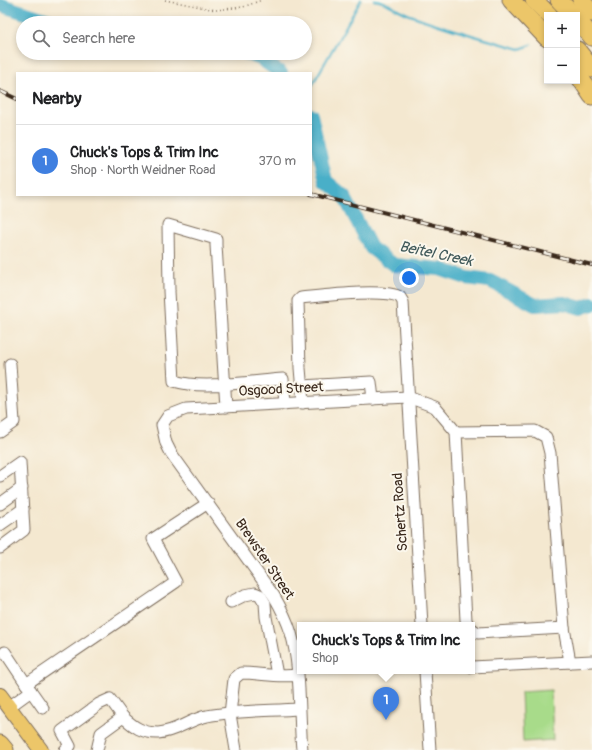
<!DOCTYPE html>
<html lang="en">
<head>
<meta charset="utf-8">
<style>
	:root { --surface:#fff; --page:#f6f6f6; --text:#202124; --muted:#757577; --line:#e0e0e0; --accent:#d1495b }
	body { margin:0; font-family:Pangolin,sans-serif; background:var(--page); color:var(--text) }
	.controls { position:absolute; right:12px; top:12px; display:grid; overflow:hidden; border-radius:0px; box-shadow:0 2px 6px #0003 }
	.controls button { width:36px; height:36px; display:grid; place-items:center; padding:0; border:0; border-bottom:1px solid var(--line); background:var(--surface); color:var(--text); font:20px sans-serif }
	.you { position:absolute; left:409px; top:278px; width:14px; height:14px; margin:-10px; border:3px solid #fff; border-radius:50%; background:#1a73e8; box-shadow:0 0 0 6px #1a73e833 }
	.badge { display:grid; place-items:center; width:26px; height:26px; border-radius:50%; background:var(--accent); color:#fff; font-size:13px; font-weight:700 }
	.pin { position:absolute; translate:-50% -33px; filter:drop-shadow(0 1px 2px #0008) }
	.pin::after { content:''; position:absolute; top:21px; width:14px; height:12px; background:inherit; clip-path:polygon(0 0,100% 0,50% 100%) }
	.popup { position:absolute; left:297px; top:622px; width:178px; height:52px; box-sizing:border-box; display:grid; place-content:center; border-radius:0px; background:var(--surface); filter:drop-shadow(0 1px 3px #0005); font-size:13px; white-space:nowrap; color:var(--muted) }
	.popup b { font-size:15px; color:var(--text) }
	.popup::after { content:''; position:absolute; left:50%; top:100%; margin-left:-8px; border:8px solid transparent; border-top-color:var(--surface) }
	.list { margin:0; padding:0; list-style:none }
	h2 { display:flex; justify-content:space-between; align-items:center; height:52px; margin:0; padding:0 16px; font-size:17px }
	h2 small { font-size:13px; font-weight:400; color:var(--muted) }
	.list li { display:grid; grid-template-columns:26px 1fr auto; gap:12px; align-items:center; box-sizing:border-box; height:72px; padding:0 16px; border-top:1px solid var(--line) }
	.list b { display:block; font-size:15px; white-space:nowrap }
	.list p { margin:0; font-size:13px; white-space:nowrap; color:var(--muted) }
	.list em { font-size:13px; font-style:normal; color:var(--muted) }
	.icon { flex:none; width:22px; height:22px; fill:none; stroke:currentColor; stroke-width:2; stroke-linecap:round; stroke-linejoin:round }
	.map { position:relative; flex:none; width:592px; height:750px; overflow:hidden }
	.search { position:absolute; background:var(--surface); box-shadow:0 2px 6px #0003; left:16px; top:16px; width:296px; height:44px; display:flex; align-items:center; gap:10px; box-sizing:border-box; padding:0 14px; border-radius:22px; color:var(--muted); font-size:15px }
	.panel { position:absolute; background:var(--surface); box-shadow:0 2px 6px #0003; left:16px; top:72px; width:296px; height:124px; border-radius:0px }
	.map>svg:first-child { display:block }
	.green { fill:#a8db8a; stroke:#728254 }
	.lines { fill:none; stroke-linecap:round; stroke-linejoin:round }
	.stream { stroke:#48afc8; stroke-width:2.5 }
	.river { stroke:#48afc8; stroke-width:14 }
	.minor-casing { stroke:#7c6c5c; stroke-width:13 }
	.major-casing { stroke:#7c6c5c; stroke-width:16 }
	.highway-casing { stroke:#7c6c5c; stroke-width:19 }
	.path { stroke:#7c6c5c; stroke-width:1.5; stroke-dasharray:1 3; stroke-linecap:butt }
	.minor { stroke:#fff; stroke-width:11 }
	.major { stroke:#ecc669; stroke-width:14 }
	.highway { stroke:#ecc669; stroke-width:17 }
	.rail-casing { stroke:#3b2a1e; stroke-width:4 }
	.rail { stroke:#fbf7ec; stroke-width:2.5; stroke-dasharray:8; stroke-linecap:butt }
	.labels { text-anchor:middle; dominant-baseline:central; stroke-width:4; stroke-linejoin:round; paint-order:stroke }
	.street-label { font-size:14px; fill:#3b2a1e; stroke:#fbf7ec }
	.water-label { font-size:15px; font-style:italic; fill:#40595a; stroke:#fbf7ec }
</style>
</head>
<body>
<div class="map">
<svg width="592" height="750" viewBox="0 0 592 750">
	<rect width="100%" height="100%" fill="#fbf7ec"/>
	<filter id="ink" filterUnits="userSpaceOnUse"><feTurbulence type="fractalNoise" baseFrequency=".025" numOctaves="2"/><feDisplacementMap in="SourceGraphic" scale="8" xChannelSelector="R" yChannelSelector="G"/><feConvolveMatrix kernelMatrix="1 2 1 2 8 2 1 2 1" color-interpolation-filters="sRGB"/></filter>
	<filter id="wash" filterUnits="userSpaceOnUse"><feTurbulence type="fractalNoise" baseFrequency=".012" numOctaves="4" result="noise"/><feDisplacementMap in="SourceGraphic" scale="16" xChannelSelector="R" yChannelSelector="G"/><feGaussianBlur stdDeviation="0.9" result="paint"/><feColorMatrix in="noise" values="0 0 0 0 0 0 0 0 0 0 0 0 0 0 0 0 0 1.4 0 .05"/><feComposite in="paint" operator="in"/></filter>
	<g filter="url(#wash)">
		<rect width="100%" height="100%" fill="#f4e8d0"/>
		<path class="green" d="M 551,690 L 553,740 L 523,742 L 521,692 Z"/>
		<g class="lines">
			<g class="stream">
				<path d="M 374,0 C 388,1 399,12 413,16 C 448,29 484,39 520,49 L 531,45"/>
				<path d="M 311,87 L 361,0"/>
			</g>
			<g class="river">
				<path d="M 0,5 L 58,23"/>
				<path d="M 246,53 L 261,59 L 281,73"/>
				<path d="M 311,115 L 326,181 L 344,196 L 371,248 L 394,265 L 440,269 L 467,278 L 490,281 L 535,305 L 564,303 L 581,308 L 592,304"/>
			</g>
		</g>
	</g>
	<g filter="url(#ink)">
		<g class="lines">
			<g class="minor-casing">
				<g id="minor">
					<path d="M 302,386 L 371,382 L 373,399"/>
					<path d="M 303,403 L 300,368 L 298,301 L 301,298 C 322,296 384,288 400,297 L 403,302 L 422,625"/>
					<path d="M 226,407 L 216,245 L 216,239 L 168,225 L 169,291 L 174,381 C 202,390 253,381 283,379 L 285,404"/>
					<path d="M 0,432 L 14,422 L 10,364"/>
					<path d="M 456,432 L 535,431 L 546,437 L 550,453 L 564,628 L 478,633 L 472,629"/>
					<path d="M 0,476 L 20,462 L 24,530 L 0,548"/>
					<path d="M 0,504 L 22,488"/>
					<path d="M 0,525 L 23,509"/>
					<path d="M 231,602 L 245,595 L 255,593 L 260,595 L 265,603 L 266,617 L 277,675"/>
					<path d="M 564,628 L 570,662"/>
					<path d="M 5,652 L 31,691 L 9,707"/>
					<path d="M 472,667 L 592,661"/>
					<path d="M 425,671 L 430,750"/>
					<path d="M 26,684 L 176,582 L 153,539 L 208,503"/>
					<path d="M 31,691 L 43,708"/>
					<path d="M 123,717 C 134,727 142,733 158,733 C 176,732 190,719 207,716 C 237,710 269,711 299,709"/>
					<path d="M 65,750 L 70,746 L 62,731 L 99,704 L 110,699 L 123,717 L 101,733 L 97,750"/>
					<path d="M 236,750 L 230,714 L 234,679 L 241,673 C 260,673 278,678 297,675"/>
					<path d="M 302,750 C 299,714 301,667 291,633 C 287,620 281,608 274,596 L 171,453 L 166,443 L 162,425 L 168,416 L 186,409 L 408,397 L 435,407 L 456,432 L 466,620 L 468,625"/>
				</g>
			</g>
			<g class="major-casing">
				<path id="major" d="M 0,695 L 41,750"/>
			</g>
			<g class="highway-casing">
				<g id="highway">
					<path d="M 511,0 L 547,38"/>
					<path d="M 534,0 L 549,15"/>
					<path d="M 559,0 L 573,15"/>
					<path d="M 581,0 L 592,13"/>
					<path d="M 577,19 L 592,37"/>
					<path d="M 577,50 L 592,69"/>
					<path d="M 577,73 L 592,96"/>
					<path d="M 0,744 L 5,750"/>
				</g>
			</g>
			<path class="path" d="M 165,0 L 216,10 L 243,7 L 262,0"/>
			<use href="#minor" class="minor"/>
			<use href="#major" class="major"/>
			<use href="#highway" class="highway"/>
			<g class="rail-casing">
				<g id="rail">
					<path d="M 0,91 L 17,99"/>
					<path d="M 311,194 L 592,265"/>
				</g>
			</g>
			<use href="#rail" class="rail"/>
		</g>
	</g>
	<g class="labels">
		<g class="street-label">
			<text transform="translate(281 389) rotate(-3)">Osgood Street</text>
			<text transform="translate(400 512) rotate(-94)">Schertz Road</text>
			<text transform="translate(265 559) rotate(56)">Brewster Street</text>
		</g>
		<g class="water-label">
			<text transform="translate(436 254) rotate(12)">Beitel Creek</text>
		</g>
	</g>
</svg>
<div class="controls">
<button>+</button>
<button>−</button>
</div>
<div class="you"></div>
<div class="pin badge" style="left:386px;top:720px;background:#3f7fe0">1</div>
<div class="popup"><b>Chuck's Tops &amp; Trim Inc</b>Shop</div>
<div class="search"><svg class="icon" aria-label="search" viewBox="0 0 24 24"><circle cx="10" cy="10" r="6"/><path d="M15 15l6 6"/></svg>Search here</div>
<section class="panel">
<h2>Nearby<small></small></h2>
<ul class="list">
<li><span class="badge" style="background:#3f7fe0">1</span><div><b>Chuck's Tops &amp; Trim Inc</b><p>Shop · North Weidner Road</p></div><em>370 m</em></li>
</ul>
</section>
</div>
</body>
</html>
